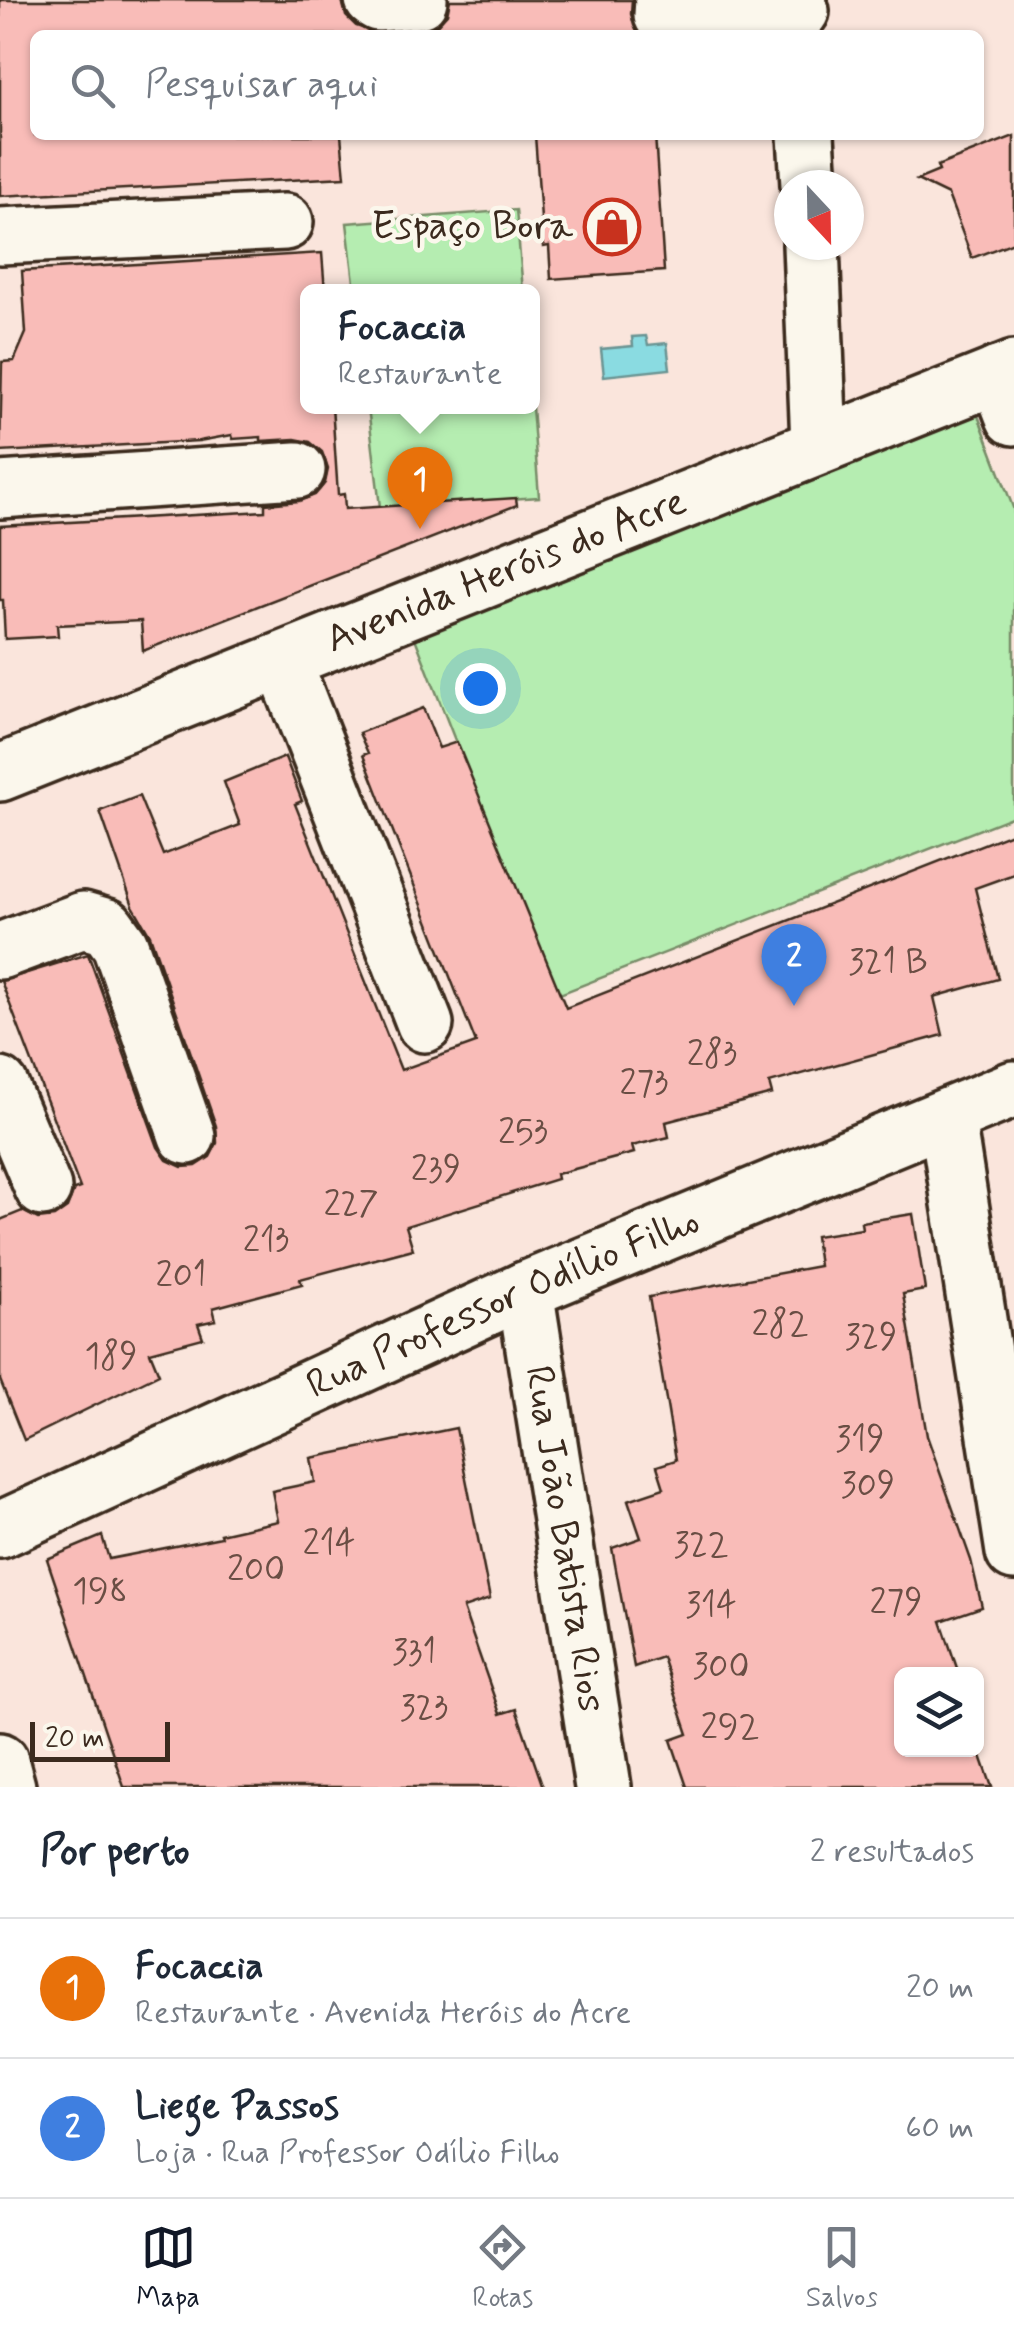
<!DOCTYPE html>
<html lang="pt">
<head>
<meta charset="utf-8">
<style>
	:root { --surface:#fff; --page:#f6f6f7; --text:#1f2937; --muted:#747a83; --line:#e0e1e3; --accent:#111827 }
	body { margin:0; font-family:Mynerve,sans-serif; background:var(--page); color:var(--text) }
	.controls { position:absolute; right:30px; bottom:30px; display:grid; overflow:hidden; border-radius:15px; box-shadow:0 2px 8px #0004 }
	.controls button { width:90px; height:90px; display:grid; place-items:center; padding:0; border:0; border-bottom:2px solid var(--line); background:var(--surface); color:var(--text); font:50px sans-serif }
	.compass { position:absolute; left:774px; top:170px; width:90px; height:90px; border-radius:50%; background:var(--surface); box-shadow:0 2px 8px #0004; rotate:158deg }
	.scale { position:absolute; left:30px; bottom:25px; width:140px; box-sizing:border-box; padding-left:10px; border:5px solid #3b2a1e; border-top:0; font-size:28px; line-height:35px; white-space:nowrap; color:#3b2a1e; -webkit-text-stroke:8px #fbf7ec; paint-order:stroke }
	.you { position:absolute; left:480px; top:688px; width:35px; height:35px; margin:-25px; border:8px solid #fff; border-radius:50%; background:#1a73e8; box-shadow:0 0 0 15px #1a73e833 }
	.badge { display:grid; place-items:center; width:65px; height:65px; border-radius:50%; background:var(--accent); color:#fff; font-size:32px; font-weight:700 }
	.pin { position:absolute; translate:-50% -82px; filter:drop-shadow(0 2px 5px #0008) }
	.pin::after { content:''; position:absolute; top:52px; width:35px; height:30px; background:inherit; clip-path:polygon(0 0,100% 0,50% 100%) }
	.popup { position:absolute; left:300px; top:284px; width:240px; height:130px; box-sizing:border-box; display:grid; place-content:center; border-radius:15px; background:var(--surface); filter:drop-shadow(0 2px 8px #0005); font-size:32px; white-space:nowrap; color:var(--muted) }
	.popup b { font-size:38px; color:var(--text) }
	.popup::after { content:''; position:absolute; left:50%; top:100%; margin-left:-20px; border:20px solid transparent; border-top-color:var(--surface) }
	.list { margin:0; padding:0; list-style:none }
	h2 { display:flex; justify-content:space-between; align-items:center; height:130px; margin:0; padding:0 40px; font-size:42px }
	h2 small { font-size:32px; font-weight:400; color:var(--muted) }
	.list li { display:grid; grid-template-columns:65px 1fr auto; gap:30px; align-items:center; box-sizing:border-box; height:140px; padding:0 40px; border-top:2px solid var(--line) }
	.list b { display:block; font-size:38px; white-space:nowrap }
	.list p { margin:0; font-size:32px; white-space:nowrap; color:var(--muted) }
	.list em { font-size:32px; font-style:normal; color:var(--muted) }
	.icon { flex:none; width:55px; height:55px; fill:none; stroke:currentColor; stroke-width:2; stroke-linecap:round; stroke-linejoin:round }
	.map { position:relative; flex:none; width:1014px; height:1787px; overflow:hidden }
	.search { position:absolute; background:var(--surface); box-shadow:0 2px 8px #0004; left:30px; right:30px; top:30px; height:110px; display:flex; align-items:center; gap:25px; box-sizing:border-box; padding:0 35px; border-radius:15px; color:var(--muted); font-size:38px }
	.sheet { height:410px; background:var(--surface) }
	nav { display:flex; justify-content:space-around; align-items:center; box-sizing:border-box; height:140px; border-top:2px solid var(--line); background:var(--surface); font-size:28px; color:var(--muted) }
	nav a { display:grid; justify-items:center; gap:5px }
	nav .on { color:var(--accent) }
	.map>svg:first-child { display:block }
	.green { fill:#b5edb1; stroke:#788c68; stroke-width:2.5 }
	.water { fill:#8adbe1; stroke:#6a9493; stroke-width:2.5 }
	.building { fill:#f9bcb8; stroke:#3b2a1e; stroke-width:2.5 }
	.lines { fill:none; stroke-linecap:round; stroke-linejoin:round }
	.minor-casing { stroke:#3b2a1e; stroke-width:62 }
	.minor { stroke:#fbf7ec; stroke-width:55 }
	.labels { text-anchor:middle; dominant-baseline:central; stroke-width:9; stroke-linejoin:round; paint-order:stroke }
	.number-label { font-size:35px; fill:#6a4e44 }
	.poi-label { font-size:40px; fill:#3b2a1e; stroke:#fbf7ec; text-anchor:end }
	.street-label { font-size:40px; fill:#3b2a1e; stroke:#fbf7ec }
</style>
</head>
<body>
<div class="map">
<svg width="1014" height="1787" viewBox="0 0 1014 1787">
	<rect width="100%" height="100%" fill="#fae5dc"/>
	<filter id="ink" filterUnits="userSpaceOnUse"><feTurbulence type="fractalNoise" baseFrequency=".01" numOctaves="2"/><feDisplacementMap in="SourceGraphic" scale="20" xChannelSelector="R" yChannelSelector="G"/><feConvolveMatrix kernelMatrix="1 2 1 2 8 2 1 2 1" color-interpolation-filters="sRGB"/></filter>
	<g filter="url(#ink)">
		<g class="green">
			<path d="M 516,210 L 523,291 L 355,291 L 347,223 Z"/>
			<path d="M 368,407 L 532,407 L 539,497 L 380,507 Z"/>
			<path d="M 977,413 L 1014,510 L 1014,816 L 555,996 L 413,633 Z"/>
		</g>
		<path class="water" d="M 646,336 L 648,345 L 667,343 L 670,369 L 604,376 L 601,349 L 633,346 L 632,337 Z"/>
		<g class="building">
			<path d="M 0,0 L 342,0 L 346,16 L 356,26 L 380,34 L 421,31 L 436,26 L 447,14 L 450,0 L 632,0 L 631,14 L 638,35 L 35,35 L 35,135 L 341,135 L 345,177 L 0,196 Z"/>
			<path d="M 535,135 L 655,135 L 664,271 L 551,279 L 549,246 L 543,247 Z"/>
			<path d="M 1014,136 L 1014,242 L 972,258 L 948,195 L 917,180 L 939,171 L 937,166 Z"/>
			<path d="M 322,253 L 325,292 L 308,292 L 308,406 L 332,406 L 338,495 L 344,494 L 345,509 L 516,498 L 517,505 L 143,651 L 141,621 L 57,625 L 58,636 L 5,639 L 3,600 L 0,600 L 0,526 L 265,511 L 265,504 L 299,501 L 315,495 L 325,483 L 328,469 L 322,452 L 310,442 L 295,439 L 261,441 L 261,437 L 233,439 L 232,435 L 199,441 L 0,452 L 2,362 L 14,361 L 26,333 L 22,271 Z"/>
			<path d="M 423,708 L 439,748 L 457,742 L 566,1008 L 1014,832 L 1014,874 L 975,888 L 998,979 L 934,997 L 943,1035 L 769,1083 L 772,1094 L 666,1122 L 669,1137 L 632,1146 L 634,1153 L 556,1174 L 557,1179 L 406,1226 L 413,1249 L 300,1279 L 302,1284 L 213,1308 L 216,1320 L 198,1324 L 203,1338 L 150,1352 L 159,1374 L 24,1440 L 0,1380 L 0,1220 L 22,1211 L 38,1219 L 54,1217 L 67,1208 L 74,1190 L 80,1188 L 1,981 L 88,954 L 158,1147 L 167,1160 L 182,1167 L 196,1166 L 210,1157 L 217,1143 L 216,1126 L 150,935 L 133,906 L 100,811 L 139,796 L 163,855 L 240,825 L 224,782 L 285,757 L 302,801 L 295,804 L 401,1070 L 476,1043 L 363,755 L 368,753 L 359,733 Z"/>
			<path d="M 913,1214 L 925,1290 L 903,1294 L 927,1436 L 971,1560 L 982,1607 L 941,1621 L 959,1674 L 902,1674 L 902,1750 L 979,1750 L 992,1787 L 687,1787 L 671,1740 L 688,1734 L 662,1657 L 634,1667 L 612,1548 L 641,1538 L 628,1500 L 664,1488 L 657,1466 L 676,1460 L 649,1297 L 819,1266 L 815,1236 L 862,1229 L 861,1222 Z"/>
			<path d="M 456,1428 L 490,1599 L 463,1608 L 500,1714 L 516,1709 L 543,1787 L 124,1787 L 47,1559 L 102,1536 L 109,1559 L 221,1537 L 220,1534 L 278,1521 L 272,1491 L 315,1482 L 311,1458 Z"/>
		</g>
		<g class="lines">
			<g class="minor-casing">
				<g id="minor">
					<path d="M 373,0 L 378,3 L 419,0"/>
					<path d="M 663,0 L 662,15 L 667,21 L 801,11"/>
					<path d="M 806,135 L 809,185"/>
					<path d="M 0,236 L 285,222"/>
					<path d="M 811,245 L 819,444"/>
					<path d="M 998,375 L 1014,417"/>
					<path d="M 0,490 L 297,470"/>
					<path d="M 283,661 L 425,1024"/>
					<path id="s1" d="M 0,773 L 1014,369"/>
					<path d="M 0,951 L 83,920 L 107,927 L 120,945 L 187,1136"/>
					<path d="M 0,1086 L 43,1188"/>
					<path d="M 947,1119 L 1014,1552"/>
					<path id="s2" d="M 525,1290 L 603,1787"/>
					<path id="s3" d="M 0,1530 L 525,1290 L 1014,1089"/>
					<path d="M 0,1761 L 7,1787"/>
				</g>
			</g>
			<use href="#minor" class="minor"/>
		</g>
	</g>
	<defs>
		<g id="shop-ring" transform="scale(2.875)"><circle r="9.5" fill="#fbf7ec" stroke="#c8321e" stroke-width="1.5"/><path d="M-5-2.5h2.3a2.7 3.5 0 0 1 5.4 0H5L5.5 6h-11ZM-1.5-2.5h3a1.5 2.3 0 0 0-3 0Z" fill="#c8321e"/></g>
	</defs>
	<g fill-rule="evenodd">
		<use href="#shop-ring" x="612" y="227"/>
	</g>
	<g class="labels">
		<g class="number-label">
			<text x="888" y="963">321 B</text>
			<text x="712" y="1055">283</text>
			<text x="644" y="1084">273</text>
			<text x="523" y="1133">253</text>
			<text x="436" y="1170">239</text>
			<text x="351" y="1205">227</text>
			<text x="266" y="1241">213</text>
			<text x="181" y="1276">201</text>
			<text x="780" y="1325">282</text>
			<text x="871" y="1338">329</text>
			<text x="111" y="1357">189</text>
			<text x="860" y="1440">319</text>
			<text x="868" y="1486">309</text>
			<text x="329" y="1544">214</text>
			<text x="701" y="1546">322</text>
			<text x="256" y="1570">200</text>
			<text x="100" y="1592">198</text>
			<text x="896" y="1603">279</text>
			<text x="711" y="1606">314</text>
			<text x="414" y="1653">331</text>
			<text x="721" y="1667">300</text>
			<text x="424" y="1709">323</text>
			<text x="730" y="1728">292</text>
		</g>
		<g class="poi-label">
			<text x="573" y="227">Espaço Bora</text>
		</g>
		<g class="street-label">
			<text stroke="none"><textPath href="#s1" startOffset="545">Avenida Heróis do Acre</textPath></text>
			<text stroke="none"><textPath href="#s3" startOffset="552">Rua Professor Odílio Filho</textPath></text>
			<text stroke="none"><textPath href="#s2" startOffset="252">Rua João Batista Rios</textPath></text>
		</g>
	</g>
</svg>
<div class="controls">
<button><svg class="icon" aria-label="layers" viewBox="0 0 24 24"><path d="M12 4l9 5-9 5-9-5zM3 14l9 5 9-5"/></svg></button>
</div>
<svg class="compass" viewBox="-18 -18 36 36"><path d="M0-13l5 13h-10z" fill="#e53935"/><path d="M0 13l5-13h-10z" fill="#747a83"/></svg>
<div class="scale">20 m</div>
<div class="you"></div>
<div class="pin badge" style="left:420px;top:529px;background:#e8710a">1</div>
<div class="popup"><b>Focaccia</b>Restaurante</div>
<div class="pin badge" style="left:794px;top:1006px;background:#3f7fe0">2</div>
<div class="search"><svg class="icon" aria-label="search" viewBox="0 0 24 24"><circle cx="10" cy="10" r="6"/><path d="M15 15l6 6"/></svg>Pesquisar aqui</div>
</div>
<section class="sheet">
<h2>Por perto<small>2 resultados</small></h2>
<ul class="list">
<li><span class="badge" style="background:#e8710a">1</span><div><b>Focaccia</b><p>Restaurante · Avenida Heróis do Acre</p></div><em>20 m</em></li>
<li><span class="badge" style="background:#3f7fe0">2</span><div><b>Liege Passos</b><p>Loja · Rua Professor Odílio Filho</p></div><em>60 m</em></li>
</ul>
</section>
<nav>
<a class="on"><svg class="icon" aria-label="map" viewBox="0 0 24 24"><path d="M3 6l6-2 6 2 6-2v14l-6 2-6-2-6 2zM9 4v14M15 6v14"/></svg>Mapa</a>
<a><svg class="icon" aria-label="directions" viewBox="0 0 24 24"><path d="M12 3l9 9-9 9-9-9zM9 14v-3h6M13 9l2 2-2 2"/></svg>Rotas</a>
<a><svg class="icon" aria-label="saved" viewBox="0 0 24 24"><path d="M7 4h10v16l-5-4-5 4z"/></svg>Salvos</a>
</nav>
</body>
</html>
